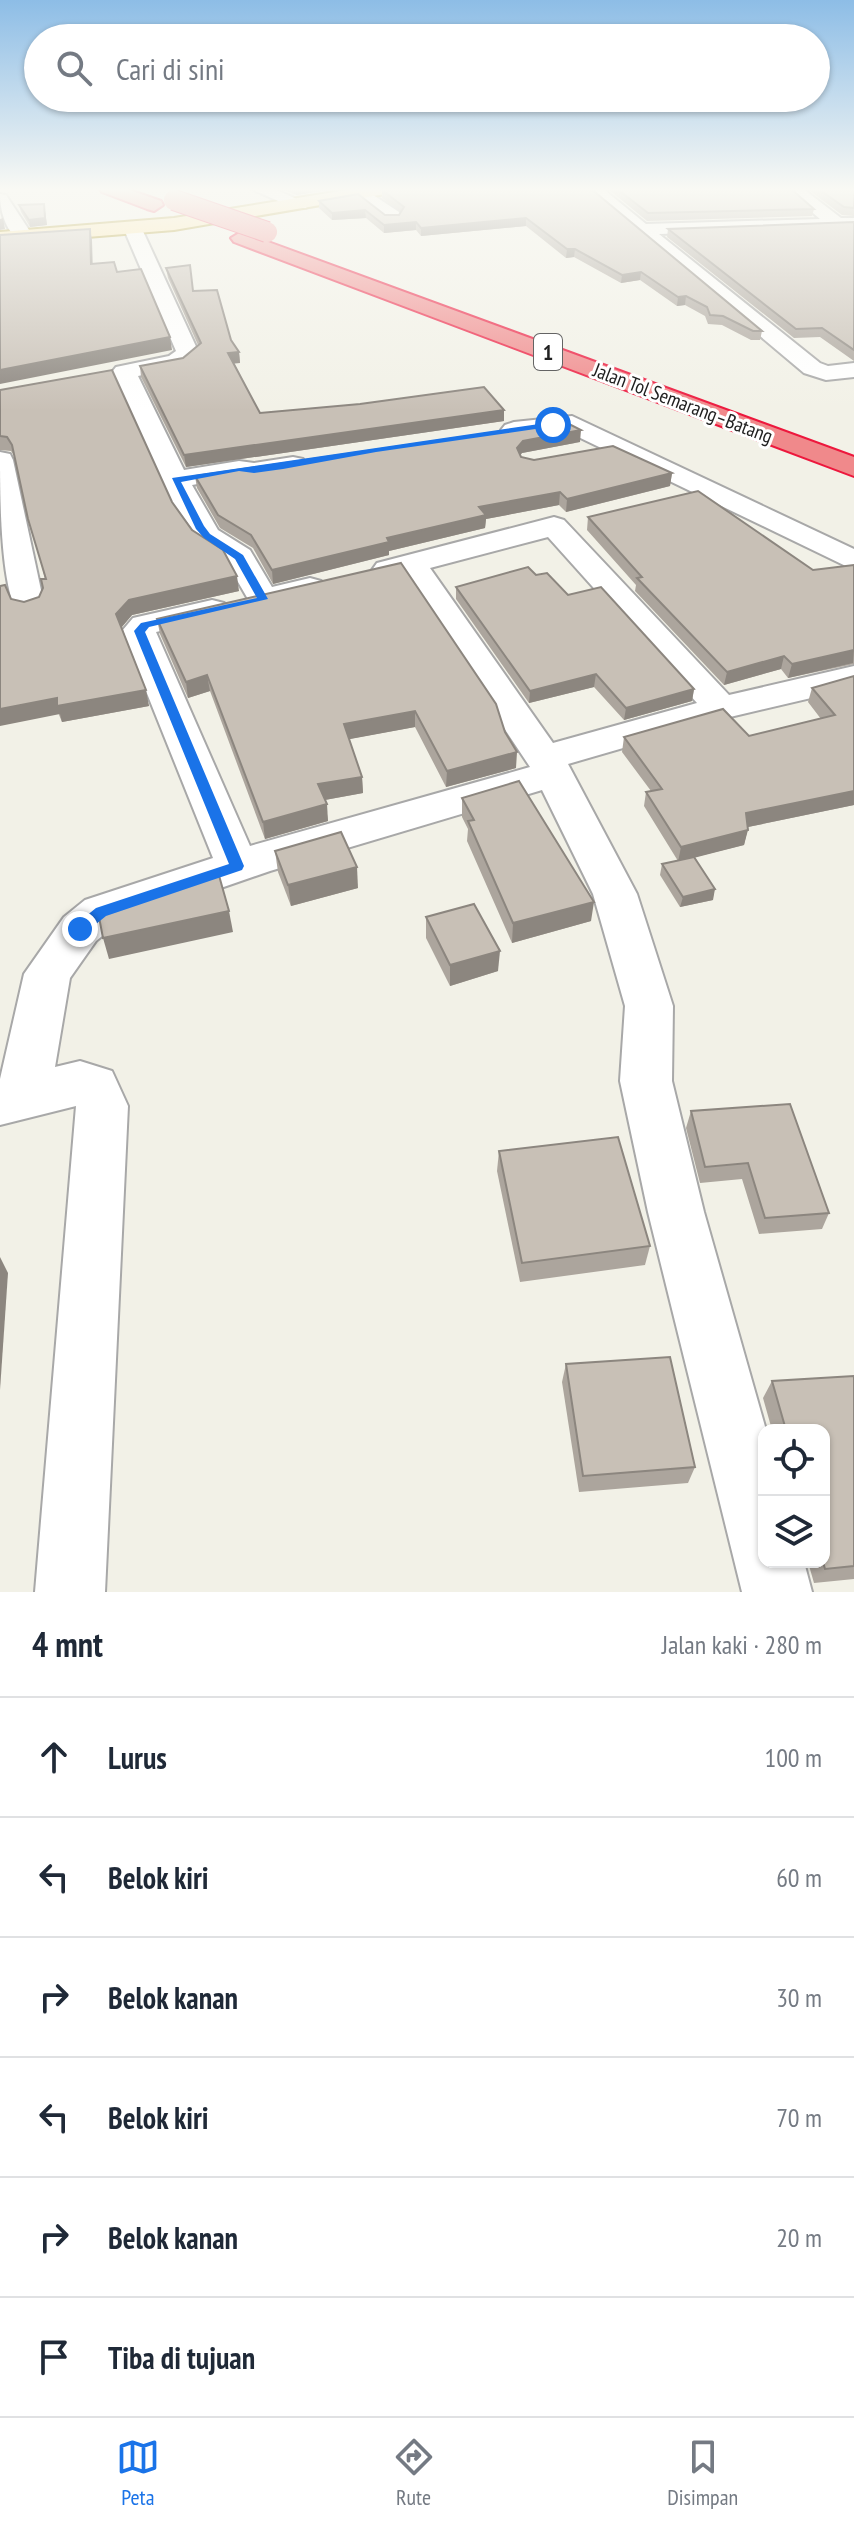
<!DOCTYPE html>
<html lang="id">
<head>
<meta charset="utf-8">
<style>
	:root { --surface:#fff; --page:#f6f6f7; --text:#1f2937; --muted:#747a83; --line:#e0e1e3; --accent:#1a73e8 }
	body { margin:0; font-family:"PT Sans Narrow",sans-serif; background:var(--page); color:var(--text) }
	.controls { position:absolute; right:24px; bottom:24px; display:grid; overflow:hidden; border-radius:16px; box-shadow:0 2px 6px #0004 }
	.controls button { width:72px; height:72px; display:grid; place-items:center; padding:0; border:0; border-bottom:2px solid var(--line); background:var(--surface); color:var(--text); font:40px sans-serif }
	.stop { position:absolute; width:24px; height:24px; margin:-18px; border:6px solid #1a73e8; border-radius:50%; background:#fff }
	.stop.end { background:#1a73e8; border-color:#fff; box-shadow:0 2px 8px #0008 }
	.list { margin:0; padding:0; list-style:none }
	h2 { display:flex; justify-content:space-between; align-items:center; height:104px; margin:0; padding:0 32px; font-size:34px }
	h2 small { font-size:26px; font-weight:400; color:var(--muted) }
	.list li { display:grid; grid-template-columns:52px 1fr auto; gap:24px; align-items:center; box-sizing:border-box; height:120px; padding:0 32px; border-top:2px solid var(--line) }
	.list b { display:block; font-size:30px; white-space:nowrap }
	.list em { font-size:26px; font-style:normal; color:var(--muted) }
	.icon { flex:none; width:44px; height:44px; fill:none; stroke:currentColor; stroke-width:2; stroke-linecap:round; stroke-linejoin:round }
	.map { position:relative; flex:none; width:854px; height:1592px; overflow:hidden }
	.search { position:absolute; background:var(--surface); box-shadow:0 2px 6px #0004; left:24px; right:24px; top:24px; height:88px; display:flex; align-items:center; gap:20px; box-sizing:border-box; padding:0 28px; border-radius:44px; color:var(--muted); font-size:30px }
	.sheet { height:824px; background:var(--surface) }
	nav { display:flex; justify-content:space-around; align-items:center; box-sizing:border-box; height:112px; border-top:2px solid var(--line); background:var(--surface); font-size:22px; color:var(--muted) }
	nav a { display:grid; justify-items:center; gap:4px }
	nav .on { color:var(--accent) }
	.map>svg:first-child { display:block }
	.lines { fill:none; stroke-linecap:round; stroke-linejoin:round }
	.minor-casing { stroke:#a8a8a8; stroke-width:4 }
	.major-casing { stroke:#9f8500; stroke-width:4 }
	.highway-casing { stroke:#ed183d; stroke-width:4 }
	.minor { fill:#fff; fill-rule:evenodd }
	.major { fill:#ffe6a0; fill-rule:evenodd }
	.highway { fill:#f0898b; fill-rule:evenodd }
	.highway-bridge-casing { stroke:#ed183d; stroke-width:22; stroke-linecap:butt }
	.highway-bridge { stroke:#f0898b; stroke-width:20 }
	.wall { fill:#aca59d }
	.shaded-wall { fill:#8c867f }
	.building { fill:#c8c0b6; stroke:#8c867f; stroke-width:2 }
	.route { fill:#1a73e8 }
	.labels { text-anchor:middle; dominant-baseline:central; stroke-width:6; stroke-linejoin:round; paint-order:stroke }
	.far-street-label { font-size:20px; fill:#212121; stroke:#fff }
	.shield { fill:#fff; stroke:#646464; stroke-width:2 }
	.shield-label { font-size:22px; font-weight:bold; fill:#212121 }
</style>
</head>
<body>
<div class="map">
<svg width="854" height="1592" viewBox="0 0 854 1592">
	<rect width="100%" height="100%" fill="#f2f1e7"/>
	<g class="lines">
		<g class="minor-casing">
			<g id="minor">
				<path d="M 249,188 L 272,188 L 308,204 L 306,208 L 294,208 Z"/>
				<path d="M 584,188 L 602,188 L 646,224 L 820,219 L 784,188 L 802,188 L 841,218 L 854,218 L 854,228 L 659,234 L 820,363 L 828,366 L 854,363 L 854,377 L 826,380 L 804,373 Z"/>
				<path d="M 364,189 L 399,212 L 402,216 L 399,220 L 387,220 L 358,198 L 356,194 L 358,190 Z"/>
				<path d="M 0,194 L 6,195 L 33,236 L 30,240 L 24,241 C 6,236 0,211 0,194 Z"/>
				<path d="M 132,222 L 141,227 L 199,353 L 184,366 L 138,376 L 184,470 L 239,461 L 254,463 L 293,457 L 303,459 L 307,465 L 303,471 C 280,476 260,476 237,477 C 222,478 207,483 192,485 L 218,530 L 250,550 L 272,587 L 310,578 L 321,581 L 326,588 L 321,595 L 263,609 L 252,606 L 227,563 L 196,542 L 177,515 L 112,372 L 116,367 L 169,356 L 176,351 L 123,227 Z"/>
				<path d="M 572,416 L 854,549 L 854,570 L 568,432 L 514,438 L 505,435 L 501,430 L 505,425 L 514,422 Z"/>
				<path d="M 0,452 L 10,454 L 13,460 L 44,604 L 40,611 L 28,614 L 16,611 C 0,577 0,493 0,452 Z"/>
				<path d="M 554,517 L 564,520 L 729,695 L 854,666 L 854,688 L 730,717 L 568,764 L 637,894 L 673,1006 L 672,1081 L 704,1212 L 766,1430 L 764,1562 L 804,1562 L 812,1592 L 742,1592 L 648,1212 L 620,1081 L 625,1006 L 593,894 L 542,790 L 270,871 L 117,924 L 96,941 L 70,978 L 55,1067 L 80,1061 L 112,1071 L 128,1106 L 105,1592 L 35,1592 L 76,1106 L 0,1125 L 0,1079 L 24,974 L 64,917 L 85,900 L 213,858 L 122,631 L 133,618 L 212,600 L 224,603 L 228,610 L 224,617 L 156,632 L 250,846 L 530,767 L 403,576 L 388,579 L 377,577 L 372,570 L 377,563 ZM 548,537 L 697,703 L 553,743 L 430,568 Z"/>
			</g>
		</g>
		<g class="major-casing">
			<path id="major" d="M 359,188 L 400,188 L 391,193 L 174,230 L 0,244 L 0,232 L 174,218 Z"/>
		</g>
		<g class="highway-casing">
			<g id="highway">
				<path d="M 99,188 L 124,188 L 161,201 L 163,205 L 154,211 L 147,209 L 102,192 Z"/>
				<path d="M 241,232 L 854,457 L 854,476 L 234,242 L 231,238 Z"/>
			</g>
		</g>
		<use href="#minor" class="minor"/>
		<use href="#major" class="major"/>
		<use href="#highway" class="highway"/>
		<g class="highway-bridge-casing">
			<path id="highway-bridge" d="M 174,200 L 267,232"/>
		</g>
		<use href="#highway-bridge" class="highway-bridge"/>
	</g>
	<g class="wall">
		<path d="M 282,188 L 341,188 L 296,195 L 282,189 Z"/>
		<path d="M 590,188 L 762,331 L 760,340 L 751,340 L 722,325 L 708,324 L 705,316 L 685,305 L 677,306 L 640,280 L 621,283 L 574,257 L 566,258 L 526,226 L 421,236 L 416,230 L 384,233 L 366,218 L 332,220 L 319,208 L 319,201 L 385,215 L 399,215 L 401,212 L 382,198 L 382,190 Z"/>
		<path d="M 607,188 L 790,188 L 814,209 L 812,216 L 647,221 Z"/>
		<path d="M 806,188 L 854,188 L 854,216 L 842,215 Z"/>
		<path d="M 44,204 L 47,225 L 30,227 L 21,212 L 19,205 Z"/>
		<path d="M 854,222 L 854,361 L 820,337 L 794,338 L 667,237 L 668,229 Z"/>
		<path d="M 166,268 L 193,291 L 239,352 L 240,363 L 234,363 L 260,413 L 504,410 L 504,421 L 186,467 L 141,377 L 140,366 L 183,358 L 198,345 L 168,278 Z"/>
		<path d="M 0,390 L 172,502 L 239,591 L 132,615 L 122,627 L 149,706 L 62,722 L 11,599 L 24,602 L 39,597 L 43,588 L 45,579 L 15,457 L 11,451 L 0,450 Z"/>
		<path d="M 580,442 L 522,453 L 520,455 L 521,457 L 534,460 L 672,473 L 670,486 L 566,512 L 559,505 L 486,519 L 485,528 L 389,551 L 389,555 L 273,584 L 253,548 L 220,528 L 197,488 L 195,476 Z"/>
		<path d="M 588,517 L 813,570 L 854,565 L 854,664 L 788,678 L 781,669 L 724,685 L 635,591 L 636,585 L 587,530 Z"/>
		<path d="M 401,563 L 516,768 L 446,787 L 415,727 L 349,739 L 362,777 L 363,793 L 325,800 L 328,821 L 265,839 L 210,691 L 188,698 L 160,634 L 157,619 Z"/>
		<path d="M 536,575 L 568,595 L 694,689 L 692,701 L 624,720 L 594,687 L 529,703 L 456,599 L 456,587 Z"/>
		<path d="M 854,676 L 854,805 L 748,827 L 744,845 L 695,857 L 713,900 L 680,907 L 660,875 L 662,864 L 678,861 L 644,806 L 646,792 L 651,791 L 622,752 L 624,737 L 749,736 L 821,719 L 808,702 L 812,688 Z"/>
		<path d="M 462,798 L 591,921 L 512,943 L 467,841 L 468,829 L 462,817 Z"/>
		<path d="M 275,851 L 358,888 L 291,906 L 278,872 Z"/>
		<path d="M 426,917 L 498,971 L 450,986 L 426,938 Z"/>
		<path d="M 691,1111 L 829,1213 L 822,1229 L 759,1234 L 742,1179 L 700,1183 L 686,1128 Z"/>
		<path d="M 499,1151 L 650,1246 L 645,1265 L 520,1282 L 497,1171 Z"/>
		<path d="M 566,1364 L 695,1467 L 688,1483 L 579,1492 L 562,1382 Z"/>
		<path d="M 854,1376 L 854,1579 L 814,1583 L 808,1562 L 824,1562 L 824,1430 L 772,1430 L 763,1398 L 772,1381 Z"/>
	</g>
	<g class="shaded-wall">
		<path d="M 295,188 L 341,188 L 296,195 Z"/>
		<path d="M 44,204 L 47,225 L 30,227 L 29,220 Z"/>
		<path d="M 365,210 L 366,218 L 332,220 L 332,213 Z"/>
		<path d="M 3,218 L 5,229 L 0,230 L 0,219 Z"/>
		<path d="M 526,218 L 526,226 L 421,236 L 421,228 Z"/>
		<path d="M 416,222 L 416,230 L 384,233 L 384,225 Z"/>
		<path d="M 90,229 L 92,240 L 93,276 L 91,264 Z"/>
		<path d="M 567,249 L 575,249 L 574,257 L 566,258 Z"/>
		<path d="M 641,272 L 640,280 L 621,283 L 622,275 Z"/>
		<path d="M 686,296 L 685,305 L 677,306 L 678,297 Z"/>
		<path d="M 170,337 L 172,350 L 0,384 L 0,370 Z"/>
		<path d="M 239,352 L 240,363 L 230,364 L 228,353 Z"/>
		<path d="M 504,410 L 504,421 L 186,467 L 184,455 Z"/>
		<path d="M 581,430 L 580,442 L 522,453 L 516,460 L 517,448 L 523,441 Z"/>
		<path d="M 672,473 L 670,486 L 566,512 L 567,499 Z"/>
		<path d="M 560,492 L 559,505 L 486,519 L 485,528 L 389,551 L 389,555 L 273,584 L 272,570 L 387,538 L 479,507 Z"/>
		<path d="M 237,576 L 239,591 L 132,615 L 120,629 L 116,614 L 129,600 Z"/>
		<path d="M 854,650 L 853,663 L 788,678 L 792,664 Z"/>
		<path d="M 784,656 L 781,669 L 724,685 L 727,672 Z"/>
		<path d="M 596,674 L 594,687 L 529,703 L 530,691 Z"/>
		<path d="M 207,675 L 210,691 L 188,698 L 186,682 Z"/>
		<path d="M 694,689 L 692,701 L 624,720 L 626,708 Z"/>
		<path d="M 146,690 L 149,706 L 62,722 L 60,714 L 0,726 L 0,709 L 57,698 Z"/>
		<path d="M 415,711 L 415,727 L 345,740 L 344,724 Z"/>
		<path d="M 517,752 L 516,768 L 446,787 L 447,771 Z"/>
		<path d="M 362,777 L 363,793 L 319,801 L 318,784 Z"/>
		<path d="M 854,791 L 854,805 L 743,828 L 746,813 Z"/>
		<path d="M 327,804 L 328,821 L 265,839 L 263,822 Z"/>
		<path d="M 748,830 L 744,845 L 678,862 L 681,847 Z"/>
		<path d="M 357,867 L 358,888 L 291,906 L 288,885 Z"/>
		<path d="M 715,889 L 713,900 L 680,907 L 683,897 Z"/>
		<path d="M 594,902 L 591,921 L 512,943 L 513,923 Z"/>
		<path d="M 229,911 L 233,932 L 109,959 L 103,938 Z"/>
		<path d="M 500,951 L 498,971 L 450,986 L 450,965 Z"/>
		<path d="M 0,1257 L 8,1273 L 0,1390 Z"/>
	</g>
	<g class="building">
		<path d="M 388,188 L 590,188 L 762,331 L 753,331 L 723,316 L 710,315 L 707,307 L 686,296 L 678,297 L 641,272 L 622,275 L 575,249 L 567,249 L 526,218 L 421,228 L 416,222 L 384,225 L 365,210 L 332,213 L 319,201 L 358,194 L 385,215 L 399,215 L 404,207 L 382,190 Z"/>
		<path d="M 616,188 L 790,188 L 814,209 L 648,213 Z"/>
		<path d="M 817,188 L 854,188 L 854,208 L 844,207 Z"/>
		<path d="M 44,204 L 45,218 L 29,220 L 19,205 Z"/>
		<path d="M 854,222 L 854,350 L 822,328 L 796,329 L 668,229 Z"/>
		<path d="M 90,229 L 91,264 L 114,262 L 117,272 L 141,269 L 170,337 L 0,370 L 0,235 Z"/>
		<path d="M 190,265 L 193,291 L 217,290 L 231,340 L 239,352 L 228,353 L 260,413 L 360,404 L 484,387 L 504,410 L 184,455 L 140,366 L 183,358 L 201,343 L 166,268 Z"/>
		<path d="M 112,370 L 172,502 L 192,530 L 223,550 L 237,576 L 129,600 L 116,614 L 146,690 L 57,706 L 57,698 L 0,709 L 0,586 L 5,585 L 11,599 L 24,602 L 39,597 L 43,588 L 41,579 L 46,579 L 28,519 L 12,445 L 7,437 L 0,436 L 0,390 Z"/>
		<path d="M 565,422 L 581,430 L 523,441 L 517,448 L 521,457 L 534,460 L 613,446 L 672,473 L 567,499 L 560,492 L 479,507 L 486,515 L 387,538 L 389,542 L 272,570 L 251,535 L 218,515 L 195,476 Z"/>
		<path d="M 698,491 L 813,570 L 854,565 L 854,650 L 792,664 L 784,656 L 727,672 L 637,578 L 642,577 L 588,517 Z"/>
		<path d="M 401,563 L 496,704 L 505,732 L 517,752 L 447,771 L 415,711 L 344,724 L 362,777 L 318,784 L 327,804 L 263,822 L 207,675 L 186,682 L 157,619 Z"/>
		<path d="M 528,567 L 536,575 L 547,573 L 568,595 L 601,587 L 694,689 L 626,708 L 596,674 L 530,691 L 456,587 Z"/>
		<path d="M 854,676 L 854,791 L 746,813 L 748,830 L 681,847 L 646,792 L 662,789 L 624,737 L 723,709 L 749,736 L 835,715 L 812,688 Z"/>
		<path d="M 519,781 L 594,902 L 513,923 L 468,821 L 474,820 L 462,798 Z"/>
		<path d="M 341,832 L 357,867 L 288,885 L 275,851 Z"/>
		<path d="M 694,857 L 715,889 L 683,897 L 662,864 Z"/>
		<path d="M 218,872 L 229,911 L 103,938 L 99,917 L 113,906 Z"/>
		<path d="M 474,904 L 500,951 L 450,965 L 426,917 Z"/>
		<path d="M 790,1104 L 829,1213 L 765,1218 L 748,1163 L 705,1167 L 691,1111 Z"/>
		<path d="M 618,1137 L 650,1246 L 522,1263 L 499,1151 Z"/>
		<path d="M 670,1357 L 695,1467 L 583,1476 L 566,1364 Z"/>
		<path d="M 854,1376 L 854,1566 L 825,1569 L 823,1562 L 824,1562 L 824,1430 L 786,1430 L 772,1381 Z"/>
	</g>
	<linearGradient id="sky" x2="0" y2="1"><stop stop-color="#8dbde6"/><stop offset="0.46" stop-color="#f9f9f4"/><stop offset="1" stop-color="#f9f9f4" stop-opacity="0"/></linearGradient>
	<rect width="854" height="411" fill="url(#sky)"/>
	<path class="route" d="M 553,422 L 556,426 L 376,452 L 283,469 L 254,473 L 239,471 L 181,482 L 204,526 L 210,534 L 243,555 L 268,599 L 149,627 L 145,632 L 244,866 L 242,870 L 106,916 L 85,933 L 75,933 L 75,925 L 96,908 L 229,864 L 134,631 L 141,623 L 257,598 L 235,559 L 204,538 L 196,529 L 172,478 Z"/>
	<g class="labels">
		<g class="far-street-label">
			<text transform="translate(683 403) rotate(21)">Jalan Tol Semarang–Batang</text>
		</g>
		<rect class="shield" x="534" y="334" width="28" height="36" rx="6"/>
		<g class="shield-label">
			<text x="548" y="352">1</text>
		</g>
	</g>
</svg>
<div class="controls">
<button><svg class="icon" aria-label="locate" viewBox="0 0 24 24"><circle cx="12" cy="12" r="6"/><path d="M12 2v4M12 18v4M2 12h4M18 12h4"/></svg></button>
<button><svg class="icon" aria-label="layers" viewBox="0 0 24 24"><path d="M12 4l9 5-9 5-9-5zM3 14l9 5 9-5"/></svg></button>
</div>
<div class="stop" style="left:553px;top:425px"></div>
<div class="stop end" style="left:80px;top:929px"></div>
<div class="search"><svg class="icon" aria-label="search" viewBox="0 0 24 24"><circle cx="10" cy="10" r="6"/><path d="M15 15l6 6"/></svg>Cari di sini</div>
</div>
<section class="sheet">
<h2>4 mnt<small>Jalan kaki · 280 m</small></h2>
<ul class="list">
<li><svg class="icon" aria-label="ahead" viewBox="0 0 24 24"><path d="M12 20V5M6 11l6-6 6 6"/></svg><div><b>Lurus</b></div><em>100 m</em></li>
<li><svg class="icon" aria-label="left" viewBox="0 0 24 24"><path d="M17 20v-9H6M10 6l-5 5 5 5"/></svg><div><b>Belok kiri</b></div><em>60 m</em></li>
<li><svg class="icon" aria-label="right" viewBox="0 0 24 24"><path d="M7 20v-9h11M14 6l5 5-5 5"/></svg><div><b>Belok kanan</b></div><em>30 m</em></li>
<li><svg class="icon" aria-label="left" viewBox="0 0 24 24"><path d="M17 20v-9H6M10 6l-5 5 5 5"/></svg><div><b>Belok kiri</b></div><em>70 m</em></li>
<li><svg class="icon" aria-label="right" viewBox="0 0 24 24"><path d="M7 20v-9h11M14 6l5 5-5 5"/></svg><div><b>Belok kanan</b></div><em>20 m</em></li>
<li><svg class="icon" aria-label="arrive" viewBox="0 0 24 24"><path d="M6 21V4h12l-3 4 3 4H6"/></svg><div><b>Tiba di tujuan</b></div></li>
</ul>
</section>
<nav>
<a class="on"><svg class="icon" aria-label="map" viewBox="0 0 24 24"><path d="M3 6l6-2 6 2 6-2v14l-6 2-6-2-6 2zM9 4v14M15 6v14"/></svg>Peta</a>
<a><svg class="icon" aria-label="directions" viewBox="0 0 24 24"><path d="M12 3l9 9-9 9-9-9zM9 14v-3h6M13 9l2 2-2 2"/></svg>Rute</a>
<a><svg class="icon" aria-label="saved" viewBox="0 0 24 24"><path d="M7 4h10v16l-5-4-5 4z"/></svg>Disimpan</a>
</nav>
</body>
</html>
